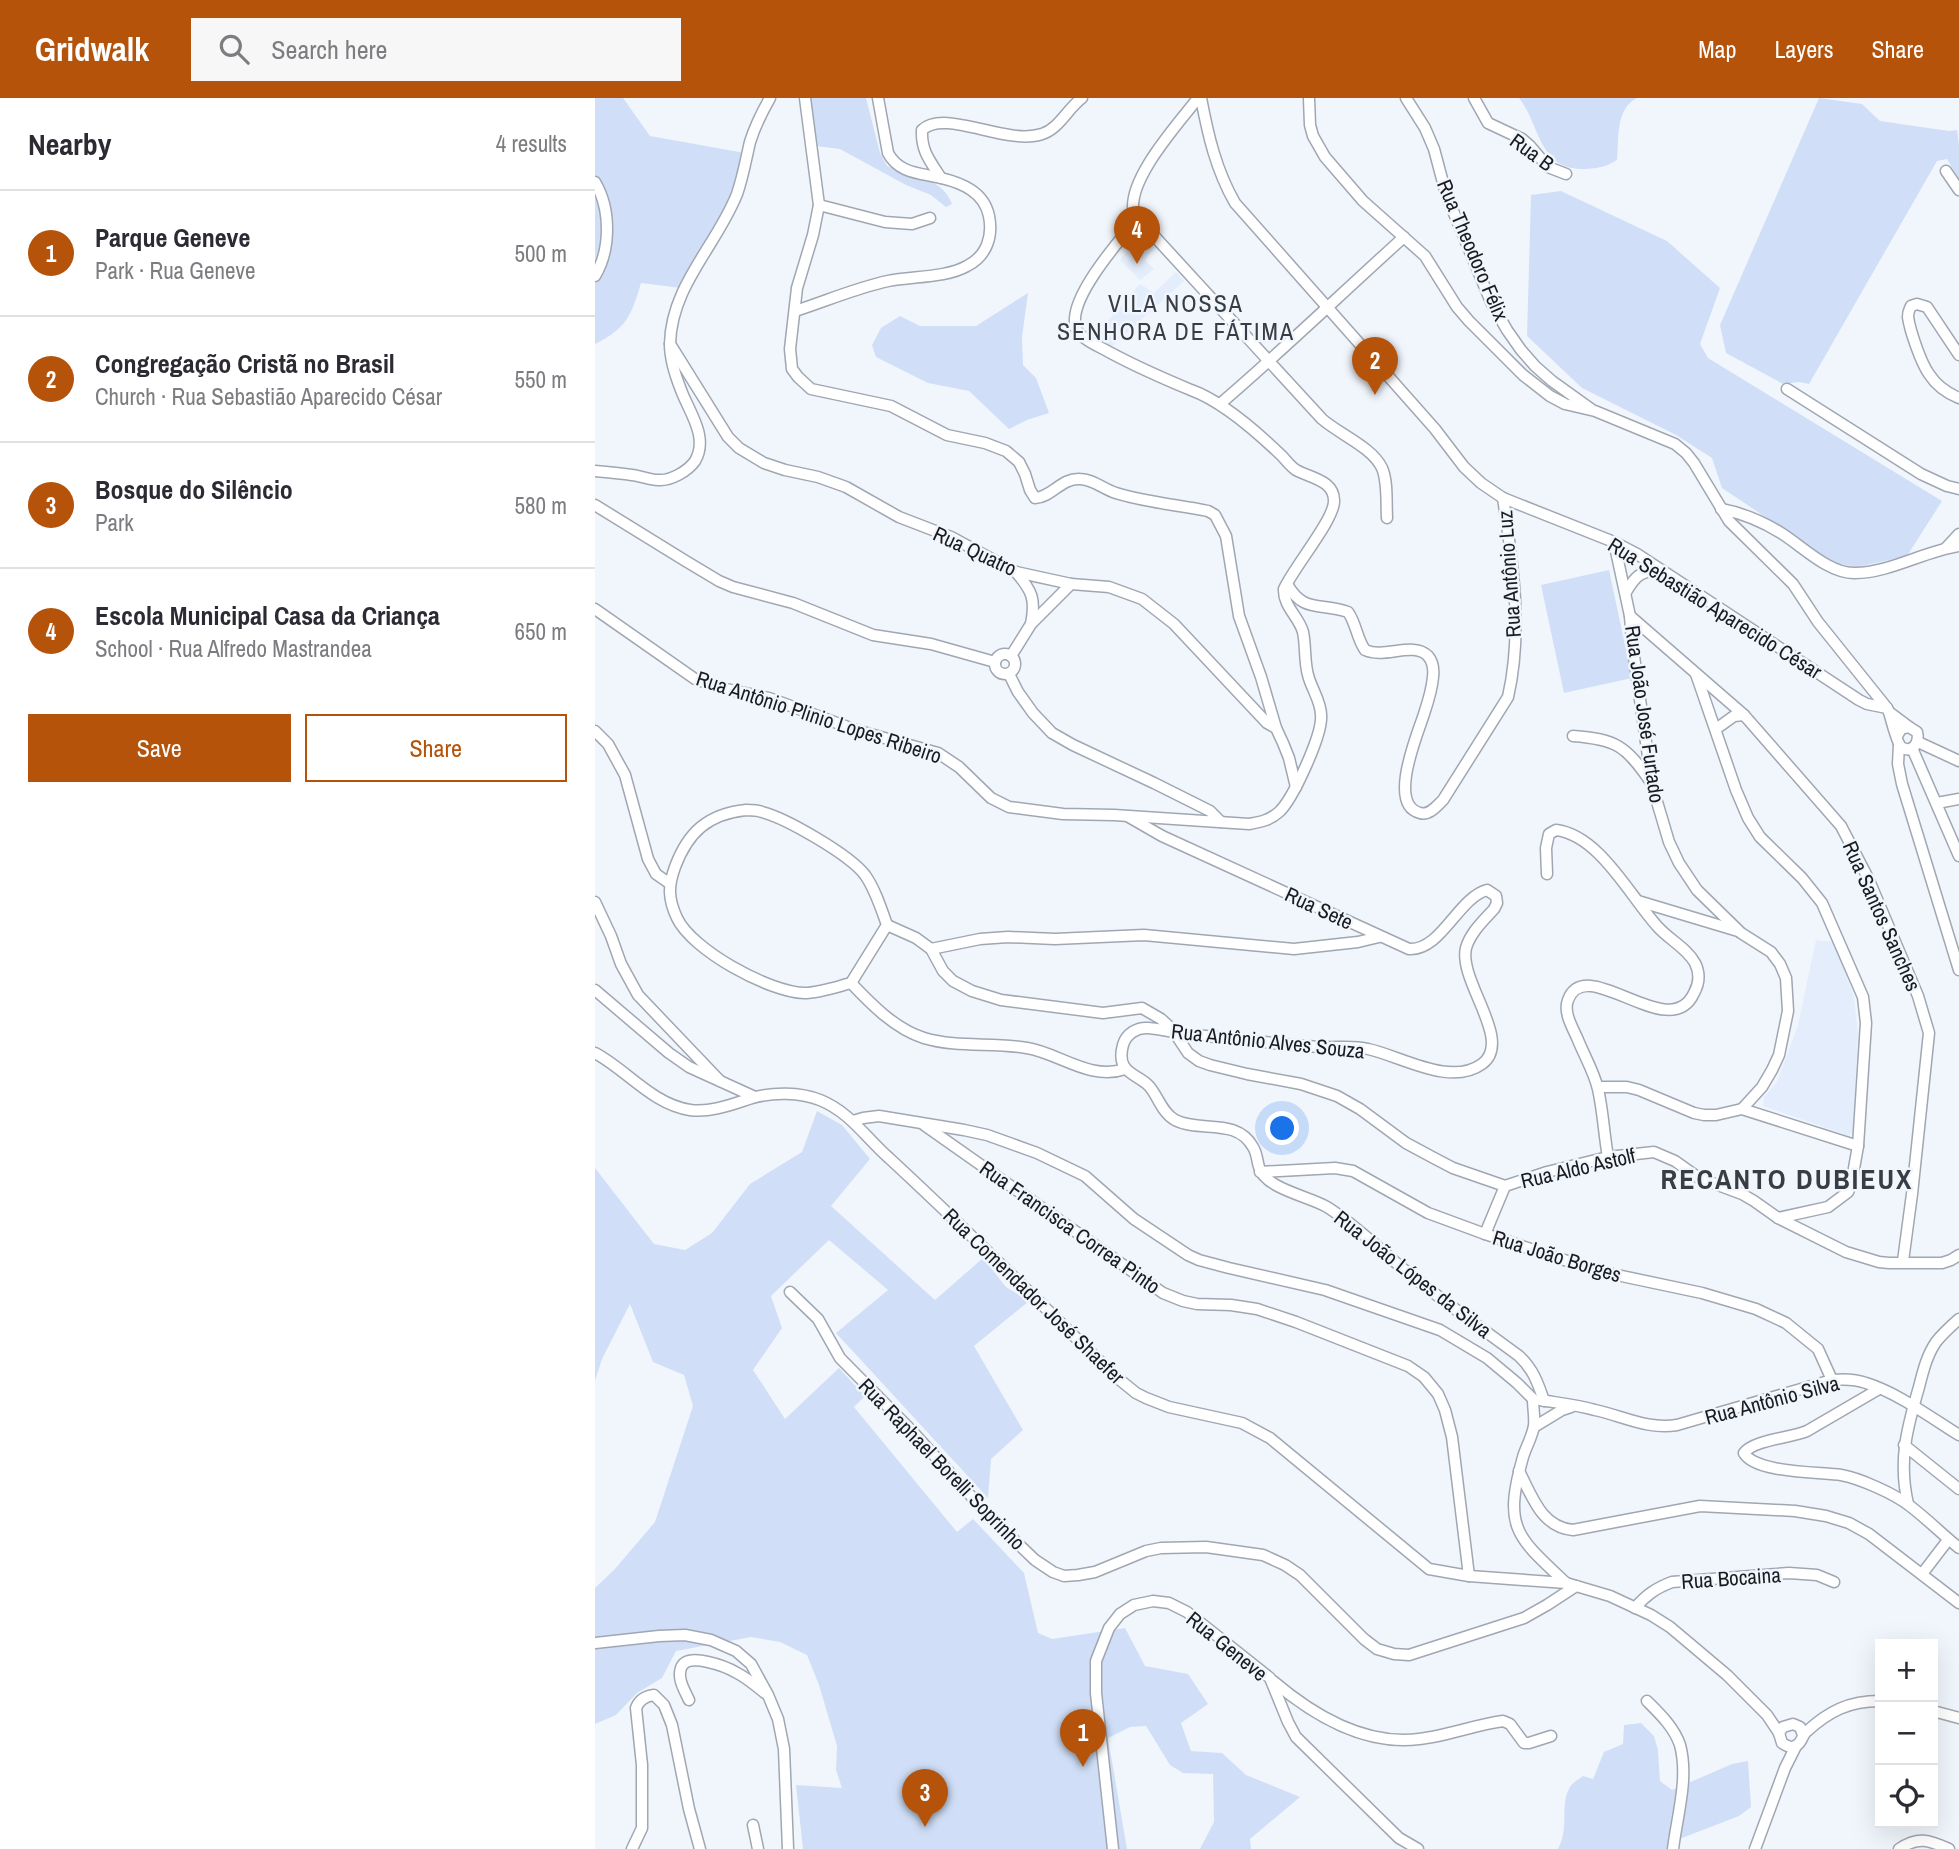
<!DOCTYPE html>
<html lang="en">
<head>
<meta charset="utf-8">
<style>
	:root { --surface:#fff; --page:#f7f7f7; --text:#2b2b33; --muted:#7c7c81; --line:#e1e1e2; --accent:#b45309 }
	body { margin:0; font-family:"Archivo Narrow",sans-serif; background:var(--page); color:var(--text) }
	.controls { position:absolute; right:21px; bottom:21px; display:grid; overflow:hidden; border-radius:0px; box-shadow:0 7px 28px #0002 }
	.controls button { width:63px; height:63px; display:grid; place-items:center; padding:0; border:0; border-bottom:2px solid var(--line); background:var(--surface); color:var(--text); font:35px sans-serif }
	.you { position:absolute; left:688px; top:1031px; width:24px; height:24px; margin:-18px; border:5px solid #fff; border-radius:50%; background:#1a73e8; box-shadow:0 0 0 10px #1a73e833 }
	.badge { display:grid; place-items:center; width:46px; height:46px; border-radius:50%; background:var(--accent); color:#fff; font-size:23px; font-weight:700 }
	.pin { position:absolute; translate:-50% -58px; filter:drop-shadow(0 2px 4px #0008) }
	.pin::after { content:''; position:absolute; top:37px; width:24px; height:21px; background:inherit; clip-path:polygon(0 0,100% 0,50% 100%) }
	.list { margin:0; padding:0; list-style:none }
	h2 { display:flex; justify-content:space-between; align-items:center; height:91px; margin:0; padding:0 28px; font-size:30px }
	h2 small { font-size:23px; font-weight:400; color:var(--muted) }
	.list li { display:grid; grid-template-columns:46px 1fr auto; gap:21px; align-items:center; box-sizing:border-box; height:126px; padding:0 28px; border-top:2px solid var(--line) }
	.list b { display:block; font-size:26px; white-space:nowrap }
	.list p { margin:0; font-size:23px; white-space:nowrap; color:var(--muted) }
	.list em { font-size:23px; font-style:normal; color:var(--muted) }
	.actions { display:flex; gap:14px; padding:21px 28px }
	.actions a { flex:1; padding:16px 0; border:2px solid var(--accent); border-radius:0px; text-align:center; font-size:24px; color:var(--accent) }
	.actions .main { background:var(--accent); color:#fff }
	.icon { flex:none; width:38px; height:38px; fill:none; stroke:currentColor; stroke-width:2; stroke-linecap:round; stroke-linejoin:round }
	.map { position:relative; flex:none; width:1364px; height:1751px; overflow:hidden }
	header { display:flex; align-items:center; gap:42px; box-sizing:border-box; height:98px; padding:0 35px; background:var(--accent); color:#fff }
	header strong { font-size:33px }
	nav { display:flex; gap:38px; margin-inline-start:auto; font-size:24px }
	.search { width:490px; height:63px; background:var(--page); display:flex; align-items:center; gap:18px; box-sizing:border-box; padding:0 24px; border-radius:0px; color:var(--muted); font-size:26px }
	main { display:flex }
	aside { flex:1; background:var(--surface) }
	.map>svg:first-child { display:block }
	.built { fill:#e4edfc }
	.green { fill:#d0dff7 }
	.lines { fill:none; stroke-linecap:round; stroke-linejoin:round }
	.minor-casing { stroke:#a0a7b2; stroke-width:13 }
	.minor { stroke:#fff; stroke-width:10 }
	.labels { text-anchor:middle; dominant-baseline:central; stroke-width:5; stroke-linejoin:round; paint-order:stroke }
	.street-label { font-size:21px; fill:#191b1f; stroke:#f1f6fd }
	.quarter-label { font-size:24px; letter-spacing:2px; fill:#373c45; stroke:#f1f6fd }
	.district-label { font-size:28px; font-weight:bold; letter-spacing:2px; fill:#373c45; stroke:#f1f6fd }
</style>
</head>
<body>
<header>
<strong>Gridwalk</strong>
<div class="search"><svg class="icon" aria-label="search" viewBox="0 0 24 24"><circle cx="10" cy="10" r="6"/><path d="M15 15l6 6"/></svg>Search here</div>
<nav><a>Map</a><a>Layers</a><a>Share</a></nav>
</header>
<main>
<aside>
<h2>Nearby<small>4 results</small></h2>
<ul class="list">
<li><span class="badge">1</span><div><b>Parque Geneve</b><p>Park · Rua Geneve</p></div><em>500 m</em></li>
<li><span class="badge">2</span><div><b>Congregação Cristã no Brasil</b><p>Church · Rua Sebastião Aparecido César</p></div><em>550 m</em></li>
<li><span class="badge">3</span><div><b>Bosque do Silêncio</b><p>Park</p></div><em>580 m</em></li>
<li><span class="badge">4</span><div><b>Escola Municipal Casa da Criança</b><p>School · Rua Alfredo Mastrandea</p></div><em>650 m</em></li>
</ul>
<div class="actions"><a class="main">Save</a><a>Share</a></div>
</aside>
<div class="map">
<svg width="1364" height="1751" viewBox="0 0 1364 1751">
	<rect width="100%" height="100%" fill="#f1f6fd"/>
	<g class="built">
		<path d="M 551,141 L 559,150 L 550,162 L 559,171 L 545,182 L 525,162 L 541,142 Z"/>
		<path d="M 581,174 L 589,183 L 516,249 L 497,241 L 545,186 L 559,195 Z"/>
		<path d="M 1221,842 L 1239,844 L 1259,899 L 1263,935 L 1258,1032 L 1255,1038 L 1168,1008 L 1169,999 L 1182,984 L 1203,927 Z"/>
	</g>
	<g class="green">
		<path d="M 0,0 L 28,0 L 55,38 L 150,55 L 131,109 L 86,190 L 46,185 C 36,218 32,230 0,246 Z"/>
		<path d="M 216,0 L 271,0 L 285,55 L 292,68 C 315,76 348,80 357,106 L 351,109 L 336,97 L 311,87 L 245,51 L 221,48 Z"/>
		<path d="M 924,0 L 1042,0 C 1020,11 1024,41 1022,62 C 1011,69 1004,70 991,71 C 943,73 946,28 924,0 Z"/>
		<path d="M 1224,0 L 1267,6 L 1285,23 L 1354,33 L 1362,32 L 1364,47 L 1364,81 L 1352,61 L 1342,63 L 1214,286 L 1204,284 L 1188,286 L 1131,255 L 1125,227 Z"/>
		<path d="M 966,93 L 1072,143 L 1125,190 L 1105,246 L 1113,260 L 1347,403 L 1312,458 L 1262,469 L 1239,465 L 1127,390 L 1117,360 L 1081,337 L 987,290 L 932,238 L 936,97 Z"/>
		<path d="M 433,195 L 427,239 L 428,267 L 441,280 L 454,315 L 432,322 L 414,331 L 374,293 L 333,285 L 281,259 L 277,247 L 286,230 L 305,218 L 325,228 L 381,228 Z"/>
		<path d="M 1014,472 L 1037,580 L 969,595 L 946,487 Z"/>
		<path d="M 222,1013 L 247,1027 L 275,1061 L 236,1108 L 340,1202 L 388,1160 L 411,1189 L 434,1203 L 379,1248 L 428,1332 L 396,1361 L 393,1400 L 241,1235 L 293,1192 L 234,1142 L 176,1198 L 187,1230 L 158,1272 L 190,1321 L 244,1270 L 270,1298 L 259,1309 L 362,1434 L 378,1421 L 429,1475 L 443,1535 L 457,1541 L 530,1530 L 550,1568 L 593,1576 L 613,1606 L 586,1625 L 596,1653 L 627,1655 L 651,1677 L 705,1699 L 655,1741 L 656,1751 L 605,1751 L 619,1724 L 618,1676 L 588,1675 L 575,1667 L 551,1628 L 535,1629 L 513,1640 L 532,1751 L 208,1751 L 201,1687 L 247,1690 L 241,1672 L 242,1648 L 224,1587 L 212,1557 L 185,1544 L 156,1539 L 81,1553 L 67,1580 L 42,1595 L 21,1617 L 0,1626 L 0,1490 L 19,1472 L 60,1424 L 98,1308 L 89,1277 L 58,1264 L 35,1206 L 7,1261 L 0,1283 L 0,1070 L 59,1146 L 90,1152 L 117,1135 L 155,1086 L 207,1054 Z"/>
		<path d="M 1046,1625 L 1059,1638 L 1063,1652 L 1065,1683 L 1077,1692 L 1137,1666 L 1153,1663 L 1156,1709 L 1144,1718 L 1087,1740 L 1077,1751 L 963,1751 C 975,1730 964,1707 975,1689 C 978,1684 984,1681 988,1678 L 998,1681 L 1009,1654 L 1028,1646 L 1029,1627 Z"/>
	</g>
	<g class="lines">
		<g class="minor-casing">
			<g id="minor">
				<path d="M 210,0 L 224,107 L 218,137 L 202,190 L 195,251 L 197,271 L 203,279 L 216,291 L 296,308 L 352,337 L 390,345 L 411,353 L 424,364 L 430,376 L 435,392 L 440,400 C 457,399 466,380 485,381 C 498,381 508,391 521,395 C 550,404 583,407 613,413 L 620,417 L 631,438 L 644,518 L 666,579 L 681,630"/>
				<path d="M 283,0 L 293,55 C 304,76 326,75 346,80"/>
				<path d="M 603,0 C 584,25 530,83 539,116 L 727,321 C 744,336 777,349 787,370 C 793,384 791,404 792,420"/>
				<path d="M 606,0 C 613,37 621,72 640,105 L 840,331 L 869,369 L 886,385 L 908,400 L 1019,444 L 1042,456 L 1264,602 L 1272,606 L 1292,610 L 1294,614 L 1314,629"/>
				<path d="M 714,0 L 715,27 L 718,38 L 730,59 L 768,103 L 830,158 L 862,209 L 874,223 L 928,277 L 955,298 L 970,306 L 1000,313 L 1080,346 L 1091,355 L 1099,365 L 1134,423 L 1198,486 L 1223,524 L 1292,610"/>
				<path d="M 811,0 L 830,30 L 839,51 L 851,96 L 896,204 L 912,232 L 926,252 L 940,268 L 957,283 L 996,311"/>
				<path d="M 879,0 L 893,25 L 927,41 L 935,48 L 953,69 L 971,76"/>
				<path d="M 1351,73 L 1364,92"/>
				<path d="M 0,84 C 16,111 16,151 0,178"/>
				<path d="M 224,107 L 290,124 L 317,126 L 335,120"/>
				<path d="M 200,213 C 231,203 261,190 293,183 C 317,178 351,180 372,168 C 392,158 398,138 394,118 C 389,94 367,85 346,80 C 335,63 326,53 327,32 C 350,10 411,48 447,36 C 464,31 473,10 487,0"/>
				<path d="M 75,246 L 133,339 L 144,350 L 169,365 L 190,372 L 223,379 L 251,389 L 304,419 L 356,439 L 421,474 L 476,486 L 514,489 L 547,501 L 579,526 L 672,625 L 681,630 L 688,645 L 694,660 L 701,689"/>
				<path d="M 1364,257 L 1332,209 L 1322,206 L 1316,208 C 1314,213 1313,213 1313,219 C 1315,233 1326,265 1334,276 C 1341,287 1352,295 1364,300"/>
				<path d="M 1192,291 L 1326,376 L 1352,388 L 1364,391"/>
				<path d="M 625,306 C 688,252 748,194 809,139"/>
				<path d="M 0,373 C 12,374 25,375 37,377 C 46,378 55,382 63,382 C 76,383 93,373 100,363 C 114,339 94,314 86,292 C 80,277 75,262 75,246 C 76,188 122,147 142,96 C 148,79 151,61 155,44 C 160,28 167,14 175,0"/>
				<path d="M 0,407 L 89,462 L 124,483 L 138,489 L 198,505 L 278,537 L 336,546 L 400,564"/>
				<path d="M 1126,411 C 1147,415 1167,423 1186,435 C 1207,448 1234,476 1260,475 C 1294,475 1330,453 1364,448"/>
				<path d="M 1019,444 L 1035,518 L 1037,544 L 1057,687 L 1074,744 L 1084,765 L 1102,792 L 1146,835 L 1176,854 L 1185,866 L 1191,880 L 1193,913 L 1184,957 L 1177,972 L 1167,989 L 1147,1011"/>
				<path d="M 1351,450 L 1364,436"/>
				<path d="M 421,474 C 437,493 441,501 436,526"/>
				<path d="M 692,486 C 709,516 725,504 753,514 C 761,525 762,541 770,552 C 789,561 819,543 833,558 C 838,564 839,571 838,579 C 837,591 833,604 829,616 C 823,635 792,707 825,715 C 834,718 842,708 848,702 L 913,599 C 928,534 918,465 908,400"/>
				<path d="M 1031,494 C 1041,477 1044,475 1064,471"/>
				<path d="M 0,511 L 100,581 L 131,591 L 174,600 L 261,632 L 343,655 L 364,669 L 396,700 L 414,709 L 468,716 L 519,717 L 654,726 C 666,724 675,722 684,714 C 698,701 728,636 726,617 C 726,603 716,590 713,577 C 709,563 711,548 708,534 C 704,519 688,508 689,491 C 699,469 738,423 739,404 C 740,382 715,380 701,372 C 695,368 691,362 686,357 C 662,334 627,303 596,292 C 567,280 542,269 514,254 C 505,249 495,245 487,238 C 483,235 480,230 480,225 C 477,196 524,143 542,121"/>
				<path d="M 1035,518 L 1149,617 L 1246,728 L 1273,780 L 1323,898 L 1334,935 L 1317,1096 L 1308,1163"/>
				<circle cx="410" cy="566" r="10"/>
				<path d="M 416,558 L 436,526 L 476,486"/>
				<path d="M 414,576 L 423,594 L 438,615 L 457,635 L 478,647 L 559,685 L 615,713 L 626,724"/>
				<path d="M 1101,576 L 1141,692 L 1153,720 L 1165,739 L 1207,780 L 1227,805 L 1268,899 L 1271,925 L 1263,1048 L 1256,1087 L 1253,1094 L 1233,1109 L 1183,1120"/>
				<path d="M 1294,614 C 1296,621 1302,645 1306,649 C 1318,657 1325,643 1322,634 L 1314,629 L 1306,631 L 1302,638"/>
				<path d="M 1121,631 L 1139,618 L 1149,617"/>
				<path d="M 0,633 L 13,646 L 30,677 L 53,761 L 61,776 L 74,785"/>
				<path d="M 978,638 C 1021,641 1031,648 1055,683"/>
				<path d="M 1323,644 L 1364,663"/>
				<path d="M 1304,646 L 1303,666 L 1307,686 L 1364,872"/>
				<path d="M 1317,650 L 1364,758"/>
				<path d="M 1342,705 L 1364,701"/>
				<path d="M 151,712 C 156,712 162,712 167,714 C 191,720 255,757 270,777 C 280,791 286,810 292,827 L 256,885 C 241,889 224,895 209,895 C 174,894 97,852 82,820 C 73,801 73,788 80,769 C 93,734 113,716 151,712 Z"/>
				<path d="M 534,719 L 567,738 L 814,851 C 846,853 863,800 892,792 L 901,798 L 902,805 L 899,811 C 889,822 875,835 871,850 C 863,883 919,943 887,966 C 855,989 806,958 773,951 C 757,947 741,950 725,949 C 680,946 635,940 590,936 C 578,934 565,931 553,930 C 542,929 531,936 528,947 C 526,954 525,961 529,968 C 534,977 547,980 554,988 C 563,998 567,1015 580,1022 C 605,1035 641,1019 658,1049 C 662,1055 662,1063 664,1069 C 670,1091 714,1098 732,1109 C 761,1127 785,1152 812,1174 C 848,1203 886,1230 924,1258 C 938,1271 943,1285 949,1303"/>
				<path d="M 952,776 L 951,750 L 954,736 L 961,732 C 1004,737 1035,798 1062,828 C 1073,841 1092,850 1100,865 C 1105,875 1104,886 1099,895 C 1075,948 991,854 973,902 C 968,915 978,930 983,942 C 989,957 999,974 1003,991 C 1008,1013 1009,1037 1013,1059"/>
				<path d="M 1043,803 L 1143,833"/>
				<path d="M 0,804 L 16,838 L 26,866 L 43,897 L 125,983"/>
				<path d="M 292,827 L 321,840 L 336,851 L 348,873 L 358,883 L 377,893 L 406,902 L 508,915 L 547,910 L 566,921 L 577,931 L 593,955 L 604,963 L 615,967 L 652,976 L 706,986 L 742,998 L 765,1011 L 811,1045 L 837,1059 L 858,1070 L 910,1088"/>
				<path d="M 336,851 L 385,841 L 413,839 L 460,841 L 549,837 L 699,851 L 763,844 L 784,839"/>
				<path d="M 256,885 C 276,906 300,931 329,940 C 362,950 398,944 432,950 C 464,955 495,983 530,971"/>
				<path d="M 0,892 L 74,955 L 94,969 L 160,999"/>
				<path d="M 0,955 C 32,972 57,1006 95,1012 C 116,1015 138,1006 157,1000 C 178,994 205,994 225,1002 C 255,1014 271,1040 294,1060 C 371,1131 445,1205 520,1278 L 541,1295 L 551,1300 L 574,1309 L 647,1325 L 675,1340 L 834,1471 L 874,1478 L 971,1485 L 1015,1498 L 1056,1517 L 1075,1529 L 1132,1577 L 1172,1617 L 1184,1635"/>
				<path d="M 1003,989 L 1032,989 L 1044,992 L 1099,1015 L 1109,1017 L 1121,1017 L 1147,1011 L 1263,1048"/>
				<path d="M 258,1023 L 268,1020 L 284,1018 L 369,1032 L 392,1037 L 442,1055 L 490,1078 L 539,1121 L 593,1157 L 604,1162 L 634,1170 L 730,1192 L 845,1232 L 892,1260 L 922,1285 L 938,1301"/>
				<path d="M 329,1027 L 568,1195 L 588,1203 L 602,1206 L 636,1207 L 662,1211 L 701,1224 L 813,1268 L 829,1279 L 843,1296 L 850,1312 L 857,1339 L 874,1478"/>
				<path d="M 665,1074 L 740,1070 L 758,1073 L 833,1115 L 890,1136 L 1003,1173 L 1107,1195 L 1161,1211 L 1191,1225 L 1223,1251 L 1237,1282"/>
				<path d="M 910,1088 L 952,1074 L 1013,1059 L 1059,1054 L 1080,1063 L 1104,1080 L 1147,1096 L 1159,1103 L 1183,1120 L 1251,1154 L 1284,1164 L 1294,1165 L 1347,1165 L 1356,1162 L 1364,1157"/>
				<path d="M 890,1136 L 910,1088"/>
				<path d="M 195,1194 L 223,1221 L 245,1260 L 318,1334 L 395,1419 L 440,1462 L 458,1474 L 469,1478 L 483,1477 L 500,1474 L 551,1453 L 566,1450 L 611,1449 L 668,1457 L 690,1467 L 705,1477 L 769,1541 L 782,1551 L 799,1556 L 814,1557 L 929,1520 L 952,1507 L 981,1488"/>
				<path d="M 1284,1291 L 1212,1333 C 1196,1340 1158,1342 1149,1355 C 1160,1375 1224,1374 1246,1377 C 1264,1380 1300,1396 1315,1408 C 1332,1421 1347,1436 1364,1450"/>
				<path d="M 938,1301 C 938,1310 940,1320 939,1328 C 937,1339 931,1349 928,1359 C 908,1430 921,1438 971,1485"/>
				<path d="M 945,1302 C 963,1305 983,1307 1000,1312 C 1028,1318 1053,1332 1082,1327 L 1237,1282 C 1248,1281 1260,1281 1271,1285 C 1303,1295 1335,1319 1364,1337"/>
				<path d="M 939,1329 L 967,1312 L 976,1309"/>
				<path d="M 1309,1347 L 1364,1391"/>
				<path d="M 924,1373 C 937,1398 946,1429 978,1432 L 1105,1408 L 1200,1413 L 1231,1418 L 1254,1425 L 1274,1436 L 1364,1505"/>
				<path d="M 1313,1406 C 1303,1363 1312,1330 1324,1289 C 1328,1273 1332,1257 1341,1244 C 1348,1235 1356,1228 1364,1221"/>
				<path d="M 1327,1476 L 1353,1442"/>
				<path d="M 1040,1510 C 1051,1497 1061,1490 1077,1484 L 1194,1475 L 1222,1477 L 1239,1484"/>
				<path d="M 0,1545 L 64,1538 L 90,1537 L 116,1542 L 141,1553 L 156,1566 L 173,1597 L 183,1621 L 189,1651 L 193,1751"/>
				<path d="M 678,1583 C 718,1617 769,1648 824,1641 C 852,1638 879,1627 908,1623 L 915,1626 L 929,1645 L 934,1645 L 956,1638"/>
				<path d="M 94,1602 C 90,1593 82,1581 86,1570 C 92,1553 132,1569 142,1575 C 152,1580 161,1588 170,1595"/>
				<path d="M 1052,1603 C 1064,1615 1079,1629 1085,1647 C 1094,1680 1082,1718 1078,1751"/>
				<path d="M 1338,1613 L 1364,1620"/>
				<path d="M 1208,1637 L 1205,1629 L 1198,1626 L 1188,1629 L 1184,1635 L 1187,1645 C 1192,1648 1196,1651 1202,1647 C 1207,1644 1207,1638 1211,1634 C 1234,1613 1254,1603 1285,1603"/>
				<path d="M 158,1727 L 163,1751"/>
				<path d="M 37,1751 L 47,1730 L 47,1667 L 41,1610 C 44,1602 51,1598 59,1597 L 69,1607 L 77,1627 L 94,1711 L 105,1751"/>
				<path d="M 518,1751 L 501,1595 L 501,1563 L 514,1530 L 525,1516 L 539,1507 L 558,1503 L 574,1505 L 592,1514 L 675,1580 L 693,1624 L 701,1639 L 804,1740 L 823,1751"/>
				<path d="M 1160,1751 L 1190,1670 L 1201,1648"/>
				<path d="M 1304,1751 C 1323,1738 1334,1742 1354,1751"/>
			</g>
		</g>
		<use href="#minor" class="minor"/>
	</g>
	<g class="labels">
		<g class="street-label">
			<text transform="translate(937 54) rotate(36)">Rua B</text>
			<text transform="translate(878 152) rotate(67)">Rua Theodoro Félix</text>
			<text transform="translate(380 453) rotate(25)">Rua Quatro</text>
			<text transform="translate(914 476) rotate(-94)">Rua Antônio Luz</text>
			<text transform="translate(1120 510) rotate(32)">Rua Sebastião Aparecido César</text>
			<text transform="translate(1050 616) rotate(82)">Rua João José Furtado</text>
			<text transform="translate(224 619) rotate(18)">Rua Antônio Plinio Lopes Ribeiro</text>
			<text transform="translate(724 810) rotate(25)">Rua Sete</text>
			<text transform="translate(1287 818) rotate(66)">Rua Santos Sanches</text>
			<text transform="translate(673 943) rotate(6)">Rua Antônio Alves Souza</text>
			<text transform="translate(983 1070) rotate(-13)">Rua Aldo Astolf</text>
			<text transform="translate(475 1129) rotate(35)">Rua Francisca Correa Pinto</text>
			<text transform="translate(962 1158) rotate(17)">Rua João Borges</text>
			<text transform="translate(818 1176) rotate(38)">Rua João Lópes da Silva</text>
			<text transform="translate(439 1198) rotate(44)">Rua Comendador José Shaefer</text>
			<text transform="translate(1177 1302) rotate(-15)">Rua Antônio Silva</text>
			<text transform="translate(347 1366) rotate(46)">Rua Raphael Borelli Soprinho</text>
			<text transform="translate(1136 1480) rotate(-4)">Rua Bocaina</text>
			<text transform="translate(632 1548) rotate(39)">Rua Geneve</text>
		</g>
		<g class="quarter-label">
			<text x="581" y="205">VILA NOSSA<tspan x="581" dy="28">SENHORA DE FÁTIMA</tspan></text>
		</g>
		<g class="district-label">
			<text x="1192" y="1081">RECANTO DUBIEUX</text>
		</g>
	</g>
</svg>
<div class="controls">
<button>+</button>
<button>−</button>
<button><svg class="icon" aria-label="locate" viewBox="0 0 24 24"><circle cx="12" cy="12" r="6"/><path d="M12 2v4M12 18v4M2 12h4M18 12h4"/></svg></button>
</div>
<div class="you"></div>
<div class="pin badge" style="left:488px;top:1669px">1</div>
<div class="pin badge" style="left:780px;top:297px">2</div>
<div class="pin badge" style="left:330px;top:1729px">3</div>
<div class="pin badge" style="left:542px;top:166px">4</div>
</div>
</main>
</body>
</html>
